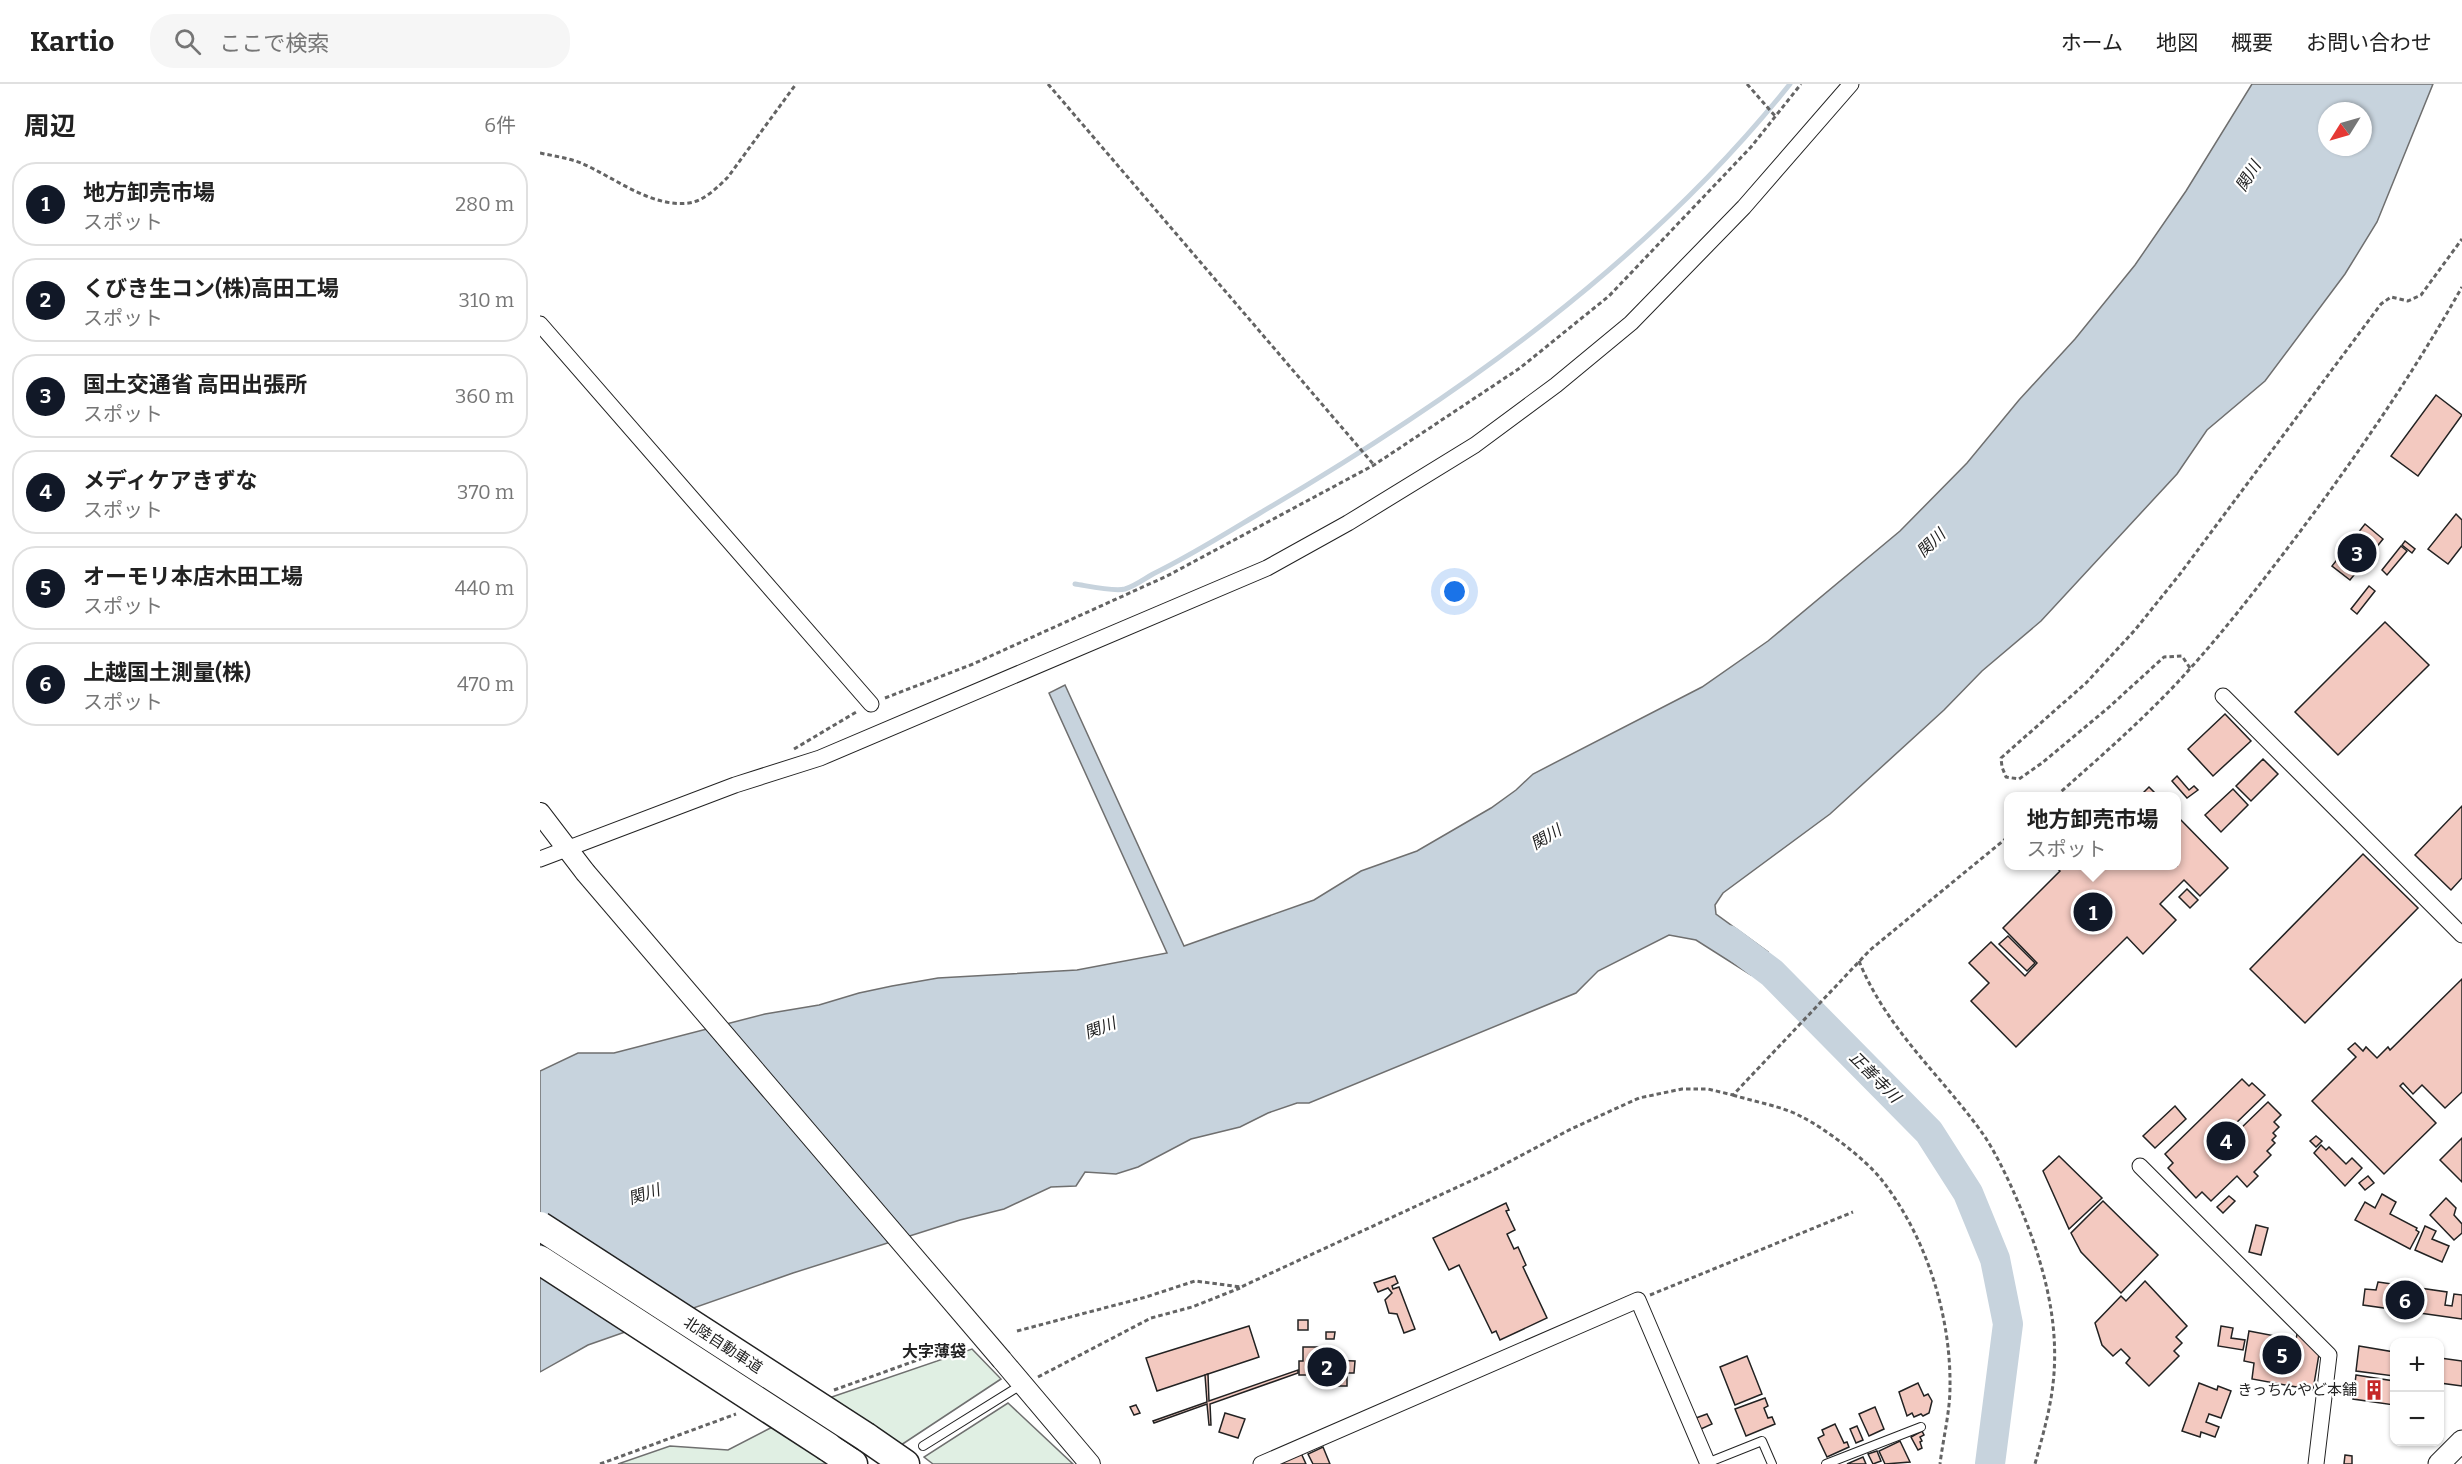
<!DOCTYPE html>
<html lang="ja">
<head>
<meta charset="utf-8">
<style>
	:root { --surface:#fff; --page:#f6f6f6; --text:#222; --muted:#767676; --line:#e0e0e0; --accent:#111827 }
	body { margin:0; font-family:Bitter,"Noto Sans JP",serif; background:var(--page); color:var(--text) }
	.controls { position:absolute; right:18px; bottom:18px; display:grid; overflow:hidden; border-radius:12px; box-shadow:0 2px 4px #0004 }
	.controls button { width:54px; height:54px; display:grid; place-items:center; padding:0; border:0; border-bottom:2px solid var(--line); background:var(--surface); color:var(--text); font:30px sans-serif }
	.compass { position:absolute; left:1778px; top:18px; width:54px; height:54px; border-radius:50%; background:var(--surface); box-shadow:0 2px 4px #0004; rotate:233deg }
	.you { position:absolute; left:915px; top:508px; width:21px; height:21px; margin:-15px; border:4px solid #fff; border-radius:50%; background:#1a73e8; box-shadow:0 0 0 9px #1a73e833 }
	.badge { display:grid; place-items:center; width:39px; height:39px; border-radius:50%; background:var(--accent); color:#fff; font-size:20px; font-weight:700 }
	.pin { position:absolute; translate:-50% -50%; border:3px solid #fff; box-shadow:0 2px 6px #0006 }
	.popup { position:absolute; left:1464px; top:708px; width:177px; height:78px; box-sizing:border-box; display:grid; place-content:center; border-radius:12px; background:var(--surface); filter:drop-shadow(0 2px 4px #0005); font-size:20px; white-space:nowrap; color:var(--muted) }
	.popup b { font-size:22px; color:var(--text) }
	.popup::after { content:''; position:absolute; left:50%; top:100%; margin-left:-12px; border:12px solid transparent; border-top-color:var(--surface) }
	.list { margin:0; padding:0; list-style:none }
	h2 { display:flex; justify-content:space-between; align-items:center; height:78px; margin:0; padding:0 24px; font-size:26px }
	h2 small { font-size:20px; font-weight:400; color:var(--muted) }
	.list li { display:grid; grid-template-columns:39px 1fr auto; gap:18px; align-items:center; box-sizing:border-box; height:84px; margin:0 12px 12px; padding:0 12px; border:2px solid var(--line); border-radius:24px }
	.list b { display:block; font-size:22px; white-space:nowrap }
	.list p { margin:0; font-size:20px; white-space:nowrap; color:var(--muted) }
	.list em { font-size:20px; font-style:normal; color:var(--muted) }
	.icon { flex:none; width:33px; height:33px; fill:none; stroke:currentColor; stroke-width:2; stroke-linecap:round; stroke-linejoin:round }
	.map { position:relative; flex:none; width:1922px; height:1380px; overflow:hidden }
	header { display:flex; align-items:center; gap:36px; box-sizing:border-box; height:84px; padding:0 30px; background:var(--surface); border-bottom:2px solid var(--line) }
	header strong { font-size:28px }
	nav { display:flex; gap:33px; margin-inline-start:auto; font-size:21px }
	.search { width:420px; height:54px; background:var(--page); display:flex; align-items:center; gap:15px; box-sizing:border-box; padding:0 21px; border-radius:24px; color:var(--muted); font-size:22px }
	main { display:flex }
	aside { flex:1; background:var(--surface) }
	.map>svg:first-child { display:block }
	.green { fill:#e0efe3; stroke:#6f6f6f; stroke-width:1.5 }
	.water { fill:#c7d3dd; stroke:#6f6f6f; stroke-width:1.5; fill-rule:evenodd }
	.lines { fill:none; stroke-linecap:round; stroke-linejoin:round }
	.stream { stroke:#c7d3dd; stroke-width:5 }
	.river { stroke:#c7d3dd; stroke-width:30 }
	.building { fill:#f3c9c0; stroke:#222; stroke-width:1.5 }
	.service-casing { stroke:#222; stroke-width:10 }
	.minor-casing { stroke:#222; stroke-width:17 }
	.tertiary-casing { stroke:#222; stroke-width:22 }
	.secondary-casing { stroke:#222; stroke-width:23 }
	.motorway-casing { stroke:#222; stroke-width:31 }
	.path { stroke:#646464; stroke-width:3; stroke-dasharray:4.5 3; stroke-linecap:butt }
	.service { stroke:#fff; stroke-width:8 }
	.minor { stroke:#fff; stroke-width:15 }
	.tertiary { stroke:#fff; stroke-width:20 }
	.secondary { stroke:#fff; stroke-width:21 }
	.motorway { stroke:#fff; stroke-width:28 }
	.tertiary-bridge-casing { stroke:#222; stroke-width:22; stroke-linecap:butt }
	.motorway-bridge-casing { stroke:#222; stroke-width:31; stroke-linecap:butt }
	.tertiary-bridge { stroke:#fff; stroke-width:20 }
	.motorway-bridge { stroke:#fff; stroke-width:28 }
	.labels { text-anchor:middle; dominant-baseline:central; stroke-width:4.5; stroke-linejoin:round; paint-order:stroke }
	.street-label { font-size:15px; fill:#222; stroke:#fff }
	.poi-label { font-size:15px; fill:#222; stroke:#fff; text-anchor:end }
	.water-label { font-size:16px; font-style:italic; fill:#222; stroke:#fff }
	.neighbourhood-label { font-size:16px; font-weight:bold; fill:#222; stroke:#fff }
</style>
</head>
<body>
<header>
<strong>Kartio</strong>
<div class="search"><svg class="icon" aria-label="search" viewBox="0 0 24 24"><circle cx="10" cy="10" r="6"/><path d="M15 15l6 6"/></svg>ここで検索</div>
<nav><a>ホーム</a><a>地図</a><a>概要</a><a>お問い合わせ</a></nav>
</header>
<main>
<aside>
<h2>周辺<small>6件</small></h2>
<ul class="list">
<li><span class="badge">1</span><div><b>地方卸売市場</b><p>スポット</p></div><em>280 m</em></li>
<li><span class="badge">2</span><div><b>くびき生コン(株)高田工場</b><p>スポット</p></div><em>310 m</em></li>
<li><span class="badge">3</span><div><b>国土交通省 高田出張所</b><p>スポット</p></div><em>360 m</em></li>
<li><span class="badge">4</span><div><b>メディケアきずな</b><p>スポット</p></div><em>370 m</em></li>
<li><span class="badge">5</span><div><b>オーモリ本店木田工場</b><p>スポット</p></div><em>440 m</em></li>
<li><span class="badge">6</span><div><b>上越国土測量(株)</b><p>スポット</p></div><em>470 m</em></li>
</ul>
</aside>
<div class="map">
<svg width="1922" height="1380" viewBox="0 0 1922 1380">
	<rect width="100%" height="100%" fill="#fff"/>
	<g class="green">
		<path d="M 432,1265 L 461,1295 L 355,1365 L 283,1316 Z"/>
		<path d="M 468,1319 L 533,1380 L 393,1380 L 384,1373 Z"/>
		<path d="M 240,1339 L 293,1380 L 78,1380 L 130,1362 L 188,1366 Z"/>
	</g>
	<path class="water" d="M 1712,0 L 1893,0 L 1837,138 L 1805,190 L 1725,297 L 1667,346 L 1637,390 L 1501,537 L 1442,587 L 1404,626 L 1290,730 L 1183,809 L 1175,821 L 1176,830 L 1228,868 L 1211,891 L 1156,856 L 1129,851 L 1058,887 L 1036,909 L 769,1019 L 757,1019 L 728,1029 L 700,1043 L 651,1055 L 598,1083 L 576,1090 L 545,1088 L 536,1102 L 511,1103 L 464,1125 L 420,1136 L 253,1189 L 48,1261 L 0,1288 L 0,987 L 38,969 L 74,969 L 225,930 L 279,921 L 319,909 L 352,902 L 398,894 L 537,886 L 627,869 L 509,609 L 525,601 L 644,862 L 774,816 L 821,787 L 877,767 L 951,724 L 976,706 L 993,690 L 1162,603 L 1228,557 L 1360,447 L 1427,379 L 1479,316 L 1535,255 L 1595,181 L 1646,107 ZM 1787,27 L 1823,27 L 1823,63 L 1787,63 Z"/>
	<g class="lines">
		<path class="stream" d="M 535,500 C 548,502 574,508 585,505 C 595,502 604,495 613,490 C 650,472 685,450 720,429 C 916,314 1107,179 1250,0"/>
		<path class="river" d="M 1188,856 L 1232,889 L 1389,1048 L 1428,1109 L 1455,1175 L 1468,1240 L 1450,1380"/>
	</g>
	<g class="building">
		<path d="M 1896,311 L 1922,331 L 1878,392 L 1851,372 Z"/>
		<path d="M 1916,430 L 1922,436 L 1922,462 L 1908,480 L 1888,465 Z"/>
		<path d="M 1825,440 L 1843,455 L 1810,496 L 1792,482 Z"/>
		<path d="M 1865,457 L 1875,465 L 1872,469 L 1862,461 Z"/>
		<path d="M 1861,462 L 1867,467 L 1847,491 L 1842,486 Z"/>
		<path d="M 1829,502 L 1835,507 L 1817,530 L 1811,525 Z"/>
		<path d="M 1845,538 L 1889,581 L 1798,671 L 1755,628 Z"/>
		<path d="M 1685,630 L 1711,657 L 1673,692 L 1648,665 Z"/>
		<path d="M 1723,675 L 1738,690 L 1711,717 L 1696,702 Z"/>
		<path d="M 1637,692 L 1649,706 L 1654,702 L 1658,706 L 1647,714 L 1632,697 Z"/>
		<path d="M 1609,703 L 1618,712 L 1600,712 Z"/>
		<path d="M 1693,705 L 1708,721 L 1681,748 L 1665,731 Z"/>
		<path d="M 1922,722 L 1922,794 L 1911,806 L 1875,771 Z"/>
		<path d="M 1637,732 L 1688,784 L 1660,812 L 1644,796 L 1620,820 L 1636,836 L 1603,870 L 1587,853 L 1476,963 L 1431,917 L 1449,899 L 1429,879 L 1451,858 L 1485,892 L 1497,879 L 1463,844 L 1520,787 L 1514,782 L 1637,782 Z"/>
		<path d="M 1823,770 L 1878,824 L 1765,939 L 1710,885 Z"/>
		<path d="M 1647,805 L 1658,816 L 1650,824 L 1639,813 Z"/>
		<path d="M 1468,852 L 1495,879 L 1487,887 L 1459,860 Z"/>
		<path d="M 1922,895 L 1922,1008 L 1905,1024 L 1882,1001 L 1873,1010 L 1863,999 L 1860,1002 L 1896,1039 L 1844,1090 L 1772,1017 L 1816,973 L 1808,965 L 1815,959 L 1823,967 L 1826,963 L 1837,974 L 1848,963 L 1850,966 Z"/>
		<path d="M 1702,995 L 1709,1002 L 1712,999 L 1725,1011 L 1692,1043 L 1697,1048 L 1728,1018 L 1741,1031 L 1734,1038 L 1739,1043 L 1733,1049 L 1736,1052 L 1732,1056 L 1735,1059 L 1727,1067 L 1731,1071 L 1714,1088 L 1718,1092 L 1707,1103 L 1697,1092 L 1671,1117 L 1662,1108 L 1656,1114 L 1628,1084 L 1633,1079 L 1625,1070 Z"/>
		<path d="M 1635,1022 L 1646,1035 L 1615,1064 L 1603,1052 Z"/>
		<path d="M 1776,1052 L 1782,1057 L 1776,1063 L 1770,1057 Z"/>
		<path d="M 1922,1054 L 1922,1098 L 1900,1076 Z"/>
		<path d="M 1781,1061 L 1786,1066 L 1789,1063 L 1806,1080 L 1812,1074 L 1822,1084 L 1805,1102 L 1774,1069 Z"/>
		<path d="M 1519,1072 L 1562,1114 L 1529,1145 L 1503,1087 Z"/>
		<path d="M 1828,1092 L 1834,1099 L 1825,1106 L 1819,1099 Z"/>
		<path d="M 1842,1110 L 1856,1118 L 1850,1130 L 1877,1144 L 1876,1146 L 1879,1148 L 1870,1165 L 1815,1136 L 1825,1118 L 1835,1124 Z"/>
		<path d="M 1689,1112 L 1695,1117 L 1683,1129 L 1677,1123 Z"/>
		<path d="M 1906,1114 L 1916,1124 L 1914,1131 L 1922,1140 L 1922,1149 L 1914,1156 L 1890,1131 Z"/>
		<path d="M 1563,1117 L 1618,1171 L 1581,1209 L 1541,1168 L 1531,1149 Z"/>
		<path d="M 966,1119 L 969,1126 L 966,1127 L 975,1146 L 967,1150 L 974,1165 L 978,1163 L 986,1181 L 983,1183 L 1007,1234 L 960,1256 L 956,1247 L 952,1249 L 919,1181 L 909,1186 L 893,1154 Z"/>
		<path d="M 1716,1141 L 1728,1144 L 1721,1171 L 1709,1168 Z"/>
		<path d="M 1885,1142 L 1896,1147 L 1892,1155 L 1909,1162 L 1902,1178 L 1875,1166 Z"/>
		<path d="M 855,1192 L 858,1199 L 852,1202 L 853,1205 L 859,1203 L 875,1245 L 864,1249 L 857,1230 L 849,1229 L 845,1216 L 852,1209 L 848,1204 L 838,1208 L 834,1199 Z"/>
		<path d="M 1605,1197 L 1647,1242 L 1636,1253 L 1642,1259 L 1634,1267 L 1639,1272 L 1609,1302 L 1586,1279 L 1590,1274 L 1581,1265 L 1573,1272 L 1562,1261 L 1555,1239 L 1581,1212 L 1586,1217 Z"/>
		<path d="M 1838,1198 L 1907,1208 L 1905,1221 L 1912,1222 L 1914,1210 L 1922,1211 L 1922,1235 L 1823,1221 L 1825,1205 L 1836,1206 Z"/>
		<rect x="758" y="1236" width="10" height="10"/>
		<path d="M 709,1242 L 719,1273 L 617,1307 L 606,1274 Z"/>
		<path d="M 1681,1242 L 1693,1244 L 1691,1254 L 1705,1256 L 1703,1266 L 1678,1262 Z"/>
		<path d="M 1709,1247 L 1756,1256 L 1757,1250 L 1766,1252 L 1780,1264 L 1773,1306 L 1712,1295 L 1714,1279 L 1704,1277 Z"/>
		<path d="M 786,1248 L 795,1248 L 794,1255 L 786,1255 Z"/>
		<path d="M 1819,1262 L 1854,1268 L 1854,1292 L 1816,1287 Z"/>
		<path d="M 763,1263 L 790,1263 L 789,1276 L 815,1277 L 814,1289 L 807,1289 L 807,1302 L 781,1302 L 780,1291 L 759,1291 L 759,1277 L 763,1277 Z"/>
		<path d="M 1207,1272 L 1222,1310 L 1195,1321 L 1180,1283 Z"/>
		<path d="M 1900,1274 L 1922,1277 L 1922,1302 L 1900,1299 Z"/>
		<path d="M 758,1286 L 758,1289 L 670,1320 L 671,1341 L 669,1341 L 667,1320 L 614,1339 L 613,1337 L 667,1318 L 665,1291 L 668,1290 L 669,1317 Z"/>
		<path d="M 1816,1291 L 1854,1297 L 1854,1321 L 1813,1315 Z"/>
		<path d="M 1378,1299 L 1384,1312 L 1388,1310 L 1392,1317 L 1389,1329 L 1383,1332 L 1381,1330 L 1374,1333 L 1372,1329 L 1367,1332 L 1359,1308 Z"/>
		<path d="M 1659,1299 L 1677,1306 L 1678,1302 L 1691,1307 L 1681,1334 L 1669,1330 L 1666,1338 L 1679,1343 L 1675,1353 L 1661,1348 L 1660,1353 L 1642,1347 Z"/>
		<path d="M 1225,1314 L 1228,1322 L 1224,1324 L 1228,1334 L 1232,1333 L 1235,1340 L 1206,1352 L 1195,1325 Z"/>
		<path d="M 596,1321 L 600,1329 L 594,1331 L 590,1323 Z"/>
		<path d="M 1335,1323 L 1344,1345 L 1329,1352 L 1319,1330 Z"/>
		<path d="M 685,1329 L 705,1335 L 698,1354 L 679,1348 Z"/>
		<path d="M 1167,1330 L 1172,1340 L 1161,1345 L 1156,1334 Z"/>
		<path d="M 1295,1340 L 1304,1359 L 1307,1358 L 1309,1363 L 1287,1373 L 1278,1354 L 1284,1351 L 1282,1346 Z"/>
		<path d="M 1317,1342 L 1323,1356 L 1316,1359 L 1310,1345 Z"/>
		<path d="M 1382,1347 L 1384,1351 L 1380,1353 L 1382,1357 L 1380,1358 L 1382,1364 L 1378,1366 L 1371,1353 Z"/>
		<path d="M 1360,1357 L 1370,1378 L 1345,1380 L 1339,1367 Z"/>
		<path d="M 783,1363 L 790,1380 L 773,1380 L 768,1370 Z"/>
		<path d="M 1337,1367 L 1341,1377 L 1333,1380 L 1328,1370 Z"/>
		<path d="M 761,1369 L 766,1380 L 734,1380 Z"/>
		<path d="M 1805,1371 L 1812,1372 L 1812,1380 L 1804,1380 Z"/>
		<path d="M 1323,1373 L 1326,1380 L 1307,1380 Z"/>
	</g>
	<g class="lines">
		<g class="service-casing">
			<g id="service">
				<path d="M 383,1362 L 481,1301"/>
				<path d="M 1167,1379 L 1222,1357 L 1232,1380"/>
				<path d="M 1286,1380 L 1381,1343"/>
			</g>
		</g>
		<g class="minor-casing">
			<g id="minor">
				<path d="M 0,240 L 331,620"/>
				<path d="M 1683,612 L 1922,851"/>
				<path d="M 0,775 L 195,701 L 280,674 L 727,484 L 808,439 L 935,361 L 1016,301 L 1091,239 L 1204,123 L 1311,0"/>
				<path d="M 1600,1082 L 1789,1271 L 1776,1380"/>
				<path d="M 721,1380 L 1098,1216 L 1168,1380"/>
			</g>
		</g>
		<g class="tertiary-casing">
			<g id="tertiary">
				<path d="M 0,729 L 45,788"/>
				<path d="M 462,1276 L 550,1380"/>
			</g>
		</g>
		<g class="secondary-casing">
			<path id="secondary" d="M 1899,1380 L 1922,1357"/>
		</g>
		<g class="motorway-casing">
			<g id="motorway">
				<path d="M 326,1353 L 365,1380"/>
				<path d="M 288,1363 L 313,1380"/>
			</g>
		</g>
		<g class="path">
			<path d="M 508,0 L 834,381"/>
			<path d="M 1207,0 L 1236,33"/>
			<path d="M 0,69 C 14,72 28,74 41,79 C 74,93 111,124 149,119 C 164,117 178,103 188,93 L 256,0"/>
			<path d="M 1650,584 L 1642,572 L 1624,573 L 1568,624 L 1502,679 L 1479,695 L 1466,693 L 1462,683 L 1461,674 L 1546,599 L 1595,546 L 1640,490 L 1841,220 L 1851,213 L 1868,217 L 1881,211 L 1922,155"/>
			<path d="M 345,614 L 433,580 L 627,492 L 834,381 L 980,284 L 1069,212 L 1211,63 L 1261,0"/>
			<path d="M 254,665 L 318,627"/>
			<path d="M 1516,712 C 1557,676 1598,640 1636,600 C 1679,554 1718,503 1756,453 C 1816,373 1873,290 1922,203"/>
			<path d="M 1319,877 C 1347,946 1401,991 1443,1050 C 1454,1066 1463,1085 1471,1102 C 1499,1164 1521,1231 1513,1300 C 1510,1327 1502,1354 1495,1380"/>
			<path d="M 1193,1011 C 1215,1018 1242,1022 1262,1033 C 1286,1045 1325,1075 1341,1095 C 1386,1152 1411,1231 1410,1303 C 1410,1328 1403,1355 1400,1380"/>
			<path d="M 1110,1211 L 1313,1128"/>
			<path d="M 477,1247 L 606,1213 L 655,1197 L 701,1203 L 950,1088 L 1031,1045 L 1099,1014 L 1142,1005 L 1168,1005 L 1193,1011 L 1330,866 L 1469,752"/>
			<path d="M 498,1293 L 611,1234 L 652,1223 L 700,1204"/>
			<path d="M 294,1306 L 414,1263"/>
			<path d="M 60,1380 L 196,1330"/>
		</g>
		<use href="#service" class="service"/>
		<use href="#minor" class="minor"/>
		<use href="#tertiary" class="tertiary"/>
		<use href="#secondary" class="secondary"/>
		<use href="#motorway" class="motorway"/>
		<g class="tertiary-bridge-casing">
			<path id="tertiary-bridge" d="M 45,788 L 462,1276"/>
		</g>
		<g class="motorway-bridge-casing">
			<g id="motorway-bridge">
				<path d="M 0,1142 L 326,1353"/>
				<path d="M 0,1176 L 288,1363"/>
			</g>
		</g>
		<use href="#tertiary-bridge" class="tertiary-bridge"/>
		<use href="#motorway-bridge" class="motorway-bridge"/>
	</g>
	<defs>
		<g id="building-bare" transform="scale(1.62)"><path d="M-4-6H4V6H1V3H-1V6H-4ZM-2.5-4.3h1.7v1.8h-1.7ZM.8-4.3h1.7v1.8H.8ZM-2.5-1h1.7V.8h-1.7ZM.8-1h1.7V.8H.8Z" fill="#c62828" stroke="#fff" stroke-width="2.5" paint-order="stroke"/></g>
	</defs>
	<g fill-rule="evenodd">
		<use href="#building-bare" x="1834" y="1306"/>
	</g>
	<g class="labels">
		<g class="street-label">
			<text transform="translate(183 1261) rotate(33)">北陸自動車道</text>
		</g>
		<g class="poi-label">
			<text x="1817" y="1306">きっちんやど本舗</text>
		</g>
		<g class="water-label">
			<text transform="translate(1708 92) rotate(-58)">関川</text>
			<text transform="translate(1391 459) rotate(-44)">関川</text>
			<text transform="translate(1006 753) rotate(-31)">関川</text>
			<text transform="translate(560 944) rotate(-21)">関川</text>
			<text transform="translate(1335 993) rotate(45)">正善寺川</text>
			<text transform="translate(104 1110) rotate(-18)">関川</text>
		</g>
		<g class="neighbourhood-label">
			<text x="394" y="1267">大字薄袋</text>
		</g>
	</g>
</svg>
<div class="controls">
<button>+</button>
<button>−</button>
</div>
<svg class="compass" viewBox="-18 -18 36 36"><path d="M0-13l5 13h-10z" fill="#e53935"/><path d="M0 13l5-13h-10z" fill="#767676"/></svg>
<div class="you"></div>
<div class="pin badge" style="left:1553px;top:828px">1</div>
<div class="popup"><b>地方卸売市場</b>スポット</div>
<div class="pin badge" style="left:787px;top:1283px">2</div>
<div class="pin badge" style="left:1817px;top:469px">3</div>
<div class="pin badge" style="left:1686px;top:1057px">4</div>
<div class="pin badge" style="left:1742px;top:1271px">5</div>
<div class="pin badge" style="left:1865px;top:1216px">6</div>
</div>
</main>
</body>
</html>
